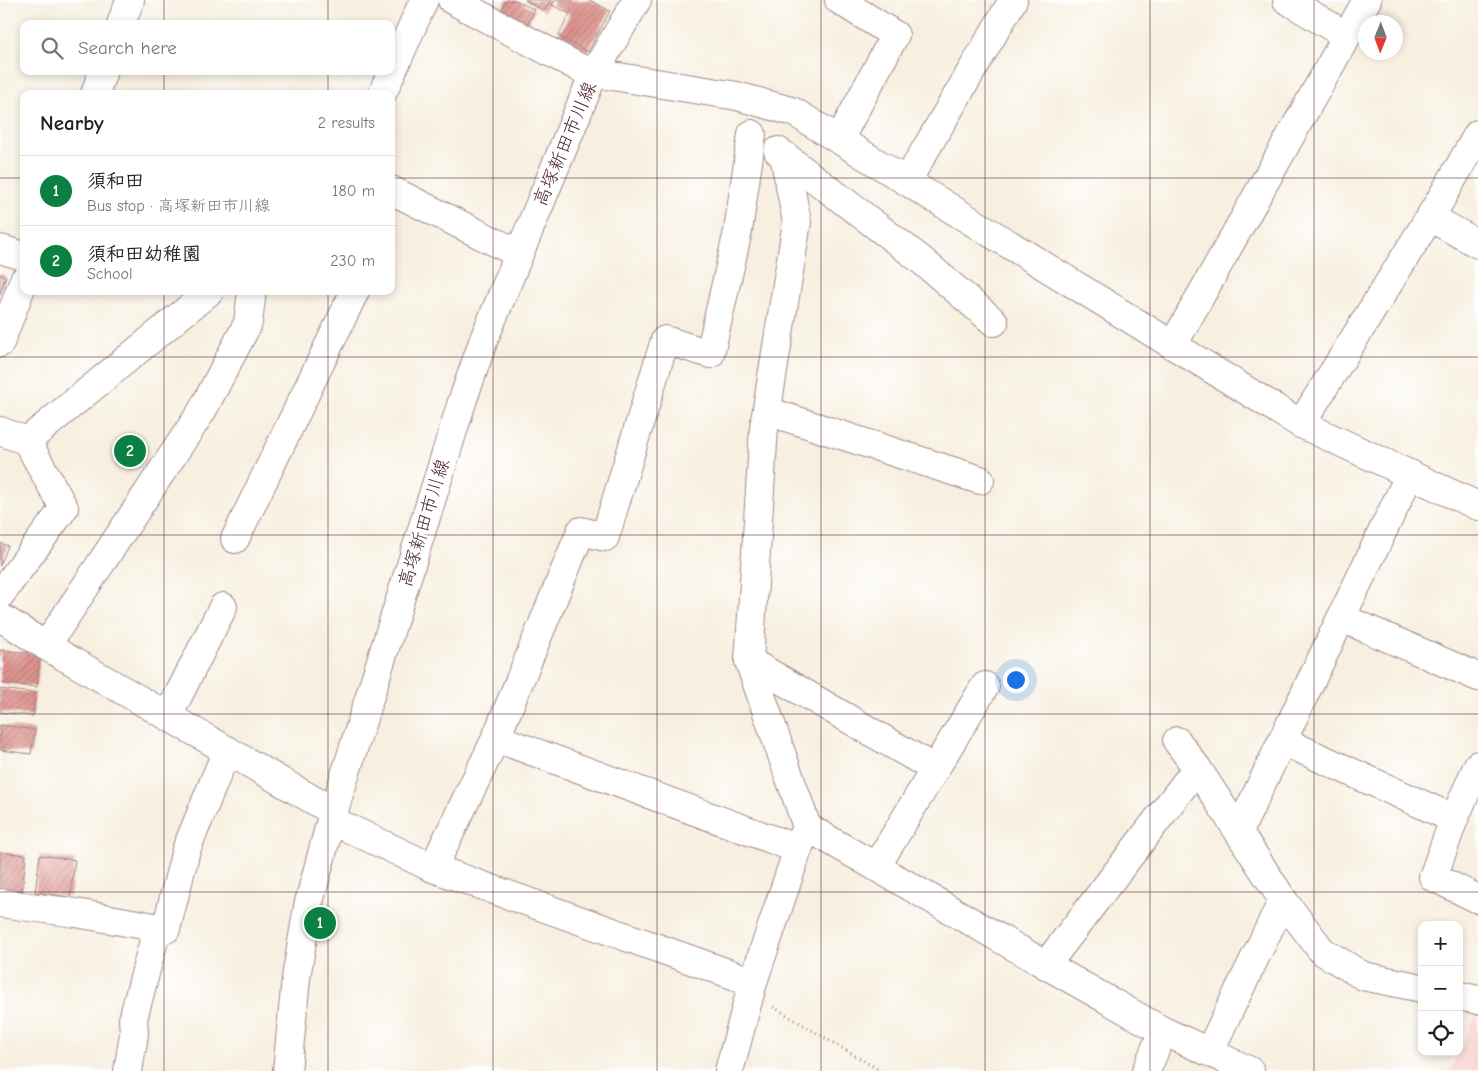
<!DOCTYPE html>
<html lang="en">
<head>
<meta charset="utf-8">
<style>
	:root { --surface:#fff; --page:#f6f6f6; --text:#222; --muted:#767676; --line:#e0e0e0; --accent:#0b8043 }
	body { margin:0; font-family:"Comic Neue","Klee One",sans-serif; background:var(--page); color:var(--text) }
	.controls { position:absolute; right:15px; bottom:15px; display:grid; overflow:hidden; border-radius:10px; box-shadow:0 2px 8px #0003 }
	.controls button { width:45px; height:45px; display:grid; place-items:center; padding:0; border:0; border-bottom:1px solid var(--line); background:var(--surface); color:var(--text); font:25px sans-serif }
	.compass { position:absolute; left:1358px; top:15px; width:45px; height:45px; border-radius:50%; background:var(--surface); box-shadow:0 2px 8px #0003; rotate:181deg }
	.you { position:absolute; left:1015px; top:679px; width:18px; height:18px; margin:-12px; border:4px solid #fff; border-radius:50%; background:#1a73e8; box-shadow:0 0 0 8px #1a73e833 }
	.badge { display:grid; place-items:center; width:32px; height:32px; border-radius:50%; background:var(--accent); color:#fff; font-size:16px; font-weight:700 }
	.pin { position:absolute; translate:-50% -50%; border:2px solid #fff; box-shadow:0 1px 5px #0006 }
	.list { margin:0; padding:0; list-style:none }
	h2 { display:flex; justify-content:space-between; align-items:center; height:65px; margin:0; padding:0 20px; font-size:21px }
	h2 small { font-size:16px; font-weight:400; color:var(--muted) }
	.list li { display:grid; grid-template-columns:32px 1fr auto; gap:15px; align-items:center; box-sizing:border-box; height:70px; padding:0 20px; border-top:1px solid var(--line) }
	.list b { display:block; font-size:19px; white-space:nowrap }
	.list p { margin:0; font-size:16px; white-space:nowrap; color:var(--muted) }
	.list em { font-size:16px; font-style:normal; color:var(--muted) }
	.icon { flex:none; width:28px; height:28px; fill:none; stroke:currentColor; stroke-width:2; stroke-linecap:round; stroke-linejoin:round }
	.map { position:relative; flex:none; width:1478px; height:1071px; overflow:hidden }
	.search { position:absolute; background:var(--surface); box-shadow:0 2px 8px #0003; left:20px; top:20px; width:375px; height:55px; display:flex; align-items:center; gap:12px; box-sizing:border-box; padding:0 18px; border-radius:10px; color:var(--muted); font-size:19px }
	.panel { position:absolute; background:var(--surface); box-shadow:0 2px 8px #0003; left:20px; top:90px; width:375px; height:205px; border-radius:10px }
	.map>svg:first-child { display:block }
	.built { fill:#f7d0cc }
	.building { fill:url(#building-hatch) }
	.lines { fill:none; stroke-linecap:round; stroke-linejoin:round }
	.minor-casing { stroke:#a08785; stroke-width:30 }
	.major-casing { stroke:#a08785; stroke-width:30 }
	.path { stroke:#a08785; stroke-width:3; stroke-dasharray:1 4; stroke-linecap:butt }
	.minor { stroke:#fff; stroke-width:28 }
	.major { stroke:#fff; stroke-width:28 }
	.grid { fill:none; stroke:#4a1f2b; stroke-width:1; stroke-opacity:0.55 }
	.labels { text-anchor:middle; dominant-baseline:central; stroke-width:4.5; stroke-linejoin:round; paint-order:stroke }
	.street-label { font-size:19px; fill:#4a1f2b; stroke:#fff }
</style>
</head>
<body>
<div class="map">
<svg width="1478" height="1071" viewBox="0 0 1478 1071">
	<defs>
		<pattern id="building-hatch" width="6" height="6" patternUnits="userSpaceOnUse" patternTransform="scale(1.25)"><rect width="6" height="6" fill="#de948e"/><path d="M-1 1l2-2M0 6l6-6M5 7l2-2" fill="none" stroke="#b67874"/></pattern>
	</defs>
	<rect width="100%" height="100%" fill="#fff"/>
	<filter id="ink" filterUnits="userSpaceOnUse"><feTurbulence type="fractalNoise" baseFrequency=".02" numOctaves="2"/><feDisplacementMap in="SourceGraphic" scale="10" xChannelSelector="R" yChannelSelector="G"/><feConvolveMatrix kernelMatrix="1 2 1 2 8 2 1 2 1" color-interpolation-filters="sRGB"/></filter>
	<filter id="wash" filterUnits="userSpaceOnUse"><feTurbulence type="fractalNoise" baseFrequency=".0096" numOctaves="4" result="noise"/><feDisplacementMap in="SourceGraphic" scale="20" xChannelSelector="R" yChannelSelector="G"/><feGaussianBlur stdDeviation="1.12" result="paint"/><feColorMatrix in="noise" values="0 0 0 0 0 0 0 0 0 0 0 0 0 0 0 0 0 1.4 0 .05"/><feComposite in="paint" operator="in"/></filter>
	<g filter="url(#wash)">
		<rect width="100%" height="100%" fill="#f7efdf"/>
		<path class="built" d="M 1478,1011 L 1478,1071 L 1450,1071 L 1459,1052 Z"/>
		<g id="blocks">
			<g class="building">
				<path d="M 507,0 L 515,0 L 535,10 L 527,25 L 501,11 Z"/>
				<path d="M 525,0 L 551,0 L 544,11 Z"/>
				<path d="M 555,0 L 590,0 L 610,11 L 588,52 L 558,36 L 570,14 L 552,5 Z"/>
				<path d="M 0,274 L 6,276 L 0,294 Z"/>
				<path d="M 0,543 L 8,546 L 0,566 Z"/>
				<path d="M 0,650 L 40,654 L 37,687 L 0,683 Z"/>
				<path d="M 0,689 L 35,693 L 33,716 L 0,712 Z"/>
				<path d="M 0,725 L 35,730 L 31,754 L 0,750 Z"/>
				<path d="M 0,852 L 26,855 L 22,892 L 0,889 Z"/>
				<path d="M 40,855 L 75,860 L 70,897 L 35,892 Z"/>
			</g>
		</g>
	</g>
	<g filter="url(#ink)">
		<use href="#blocks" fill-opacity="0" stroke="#a08785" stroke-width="1"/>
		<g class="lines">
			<g class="minor-casing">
				<g id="minor">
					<path d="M 452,0 L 578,67 L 594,73 L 737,96 L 794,112 L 1301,424 L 1478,506"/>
					<path d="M 839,0 L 895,35 L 839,140"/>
					<path d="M 1287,0 L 1347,36"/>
					<path d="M 121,24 L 130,0"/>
					<path d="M 95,94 L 103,71"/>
					<path d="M 382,94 L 424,0"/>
					<path d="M 778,151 L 920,259 L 994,322"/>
					<path d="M 907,181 L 1013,0"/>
					<path d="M 391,190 L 519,254"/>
					<path d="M 1430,217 L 1478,244"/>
					<path d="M 0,249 L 24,256"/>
					<path d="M 0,343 L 24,280"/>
					<path d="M 1173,345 L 1367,0"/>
					<path d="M 767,411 L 980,480"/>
					<path d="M 1301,424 L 1441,199 L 1478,134"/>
					<path d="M 0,431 L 27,441 L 64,508 L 0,595"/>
					<path d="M 27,441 L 210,291"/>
					<path d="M 235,539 L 355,291"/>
					<path d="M 0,617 L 46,646 L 334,812"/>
					<path d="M 1342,618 L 1478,677"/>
					<path d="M 46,646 L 202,411 L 248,323 L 252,291"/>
					<path d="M 749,661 L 935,769"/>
					<path d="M 168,716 L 223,607"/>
					<path d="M 496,738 L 798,849"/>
					<path d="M 1177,741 L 1197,768 L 1283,900 L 1322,951 L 1363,976 L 1422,988"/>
					<path d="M 1283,741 L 1454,819"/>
					<path d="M 1478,765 L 1454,819 L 1433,877 L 1478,899"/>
					<path d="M 331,820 L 433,868 L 753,982"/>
					<path d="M 807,827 L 1046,965 L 1163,1031"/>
					<path d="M 1239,831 L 1410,474"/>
					<path d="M 876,867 L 985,686"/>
					<path d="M 433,868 L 496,738 L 581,531 L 605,537 L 665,340 L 710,354 L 738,231 L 752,134"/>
					<path d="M 0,903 L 76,913 L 166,929 L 186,850 L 227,750"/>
					<path d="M 1046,965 L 1197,768"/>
					<path d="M 1459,996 L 1478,1000"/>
					<path d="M 128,1071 L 134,1034 L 133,1019 L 157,929"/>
					<path d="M 729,1071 L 753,982 L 798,849 L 807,827 L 749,661 L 764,427 L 797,222 L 784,155"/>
					<path d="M 1146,1071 L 1163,1031 L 1209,1052"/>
					<path d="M 1250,1071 L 1209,1052 L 1283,900"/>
				</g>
			</g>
			<g class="major-casing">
				<path id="major" d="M 287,1071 L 296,978 L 308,906 L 331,820 L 462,402 L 484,339 L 594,73 L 637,0"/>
			</g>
			<path class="path" d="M 773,1007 L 881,1071"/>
			<use href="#minor" class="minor"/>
			<use href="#major" class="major"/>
		</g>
	</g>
	<path class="grid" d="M 164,0 L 164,24M 328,0 L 328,24M 493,0 L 493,1071M 657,0 L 657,1071M 821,0 L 821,1071M 985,0 L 985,1071M 1150,0 L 1150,1071M 1314,0 L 1314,1071M 164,71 L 164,94M 328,71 L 328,94M 0,178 L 24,178M 391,178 L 1478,178M 164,291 L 164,1071M 328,291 L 328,1071M 0,357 L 1478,357M 0,535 L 1478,535M 0,714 L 1478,714M 0,892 L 1478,892"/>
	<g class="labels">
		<g class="street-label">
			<text transform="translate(565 144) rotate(-67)">高塚新田市川線</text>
			<text transform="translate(424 523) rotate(-73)">高塚新田市川線</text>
		</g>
	</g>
</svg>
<div class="controls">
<button>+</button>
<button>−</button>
<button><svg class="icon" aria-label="locate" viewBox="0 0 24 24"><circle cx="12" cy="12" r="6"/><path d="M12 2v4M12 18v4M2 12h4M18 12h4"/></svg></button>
</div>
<svg class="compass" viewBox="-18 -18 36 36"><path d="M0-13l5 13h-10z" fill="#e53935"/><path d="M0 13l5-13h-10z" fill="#767676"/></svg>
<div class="you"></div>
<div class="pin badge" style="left:320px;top:923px">1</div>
<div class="pin badge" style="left:130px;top:451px">2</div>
<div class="search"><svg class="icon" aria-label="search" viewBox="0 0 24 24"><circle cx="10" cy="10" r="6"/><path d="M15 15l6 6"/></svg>Search here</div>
<section class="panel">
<h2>Nearby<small>2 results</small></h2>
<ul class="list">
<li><span class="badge">1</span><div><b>須和田</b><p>Bus stop · 高塚新田市川線</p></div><em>180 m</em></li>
<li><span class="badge">2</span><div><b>須和田幼稚園</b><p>School</p></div><em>230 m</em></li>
</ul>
</section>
</div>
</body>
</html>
